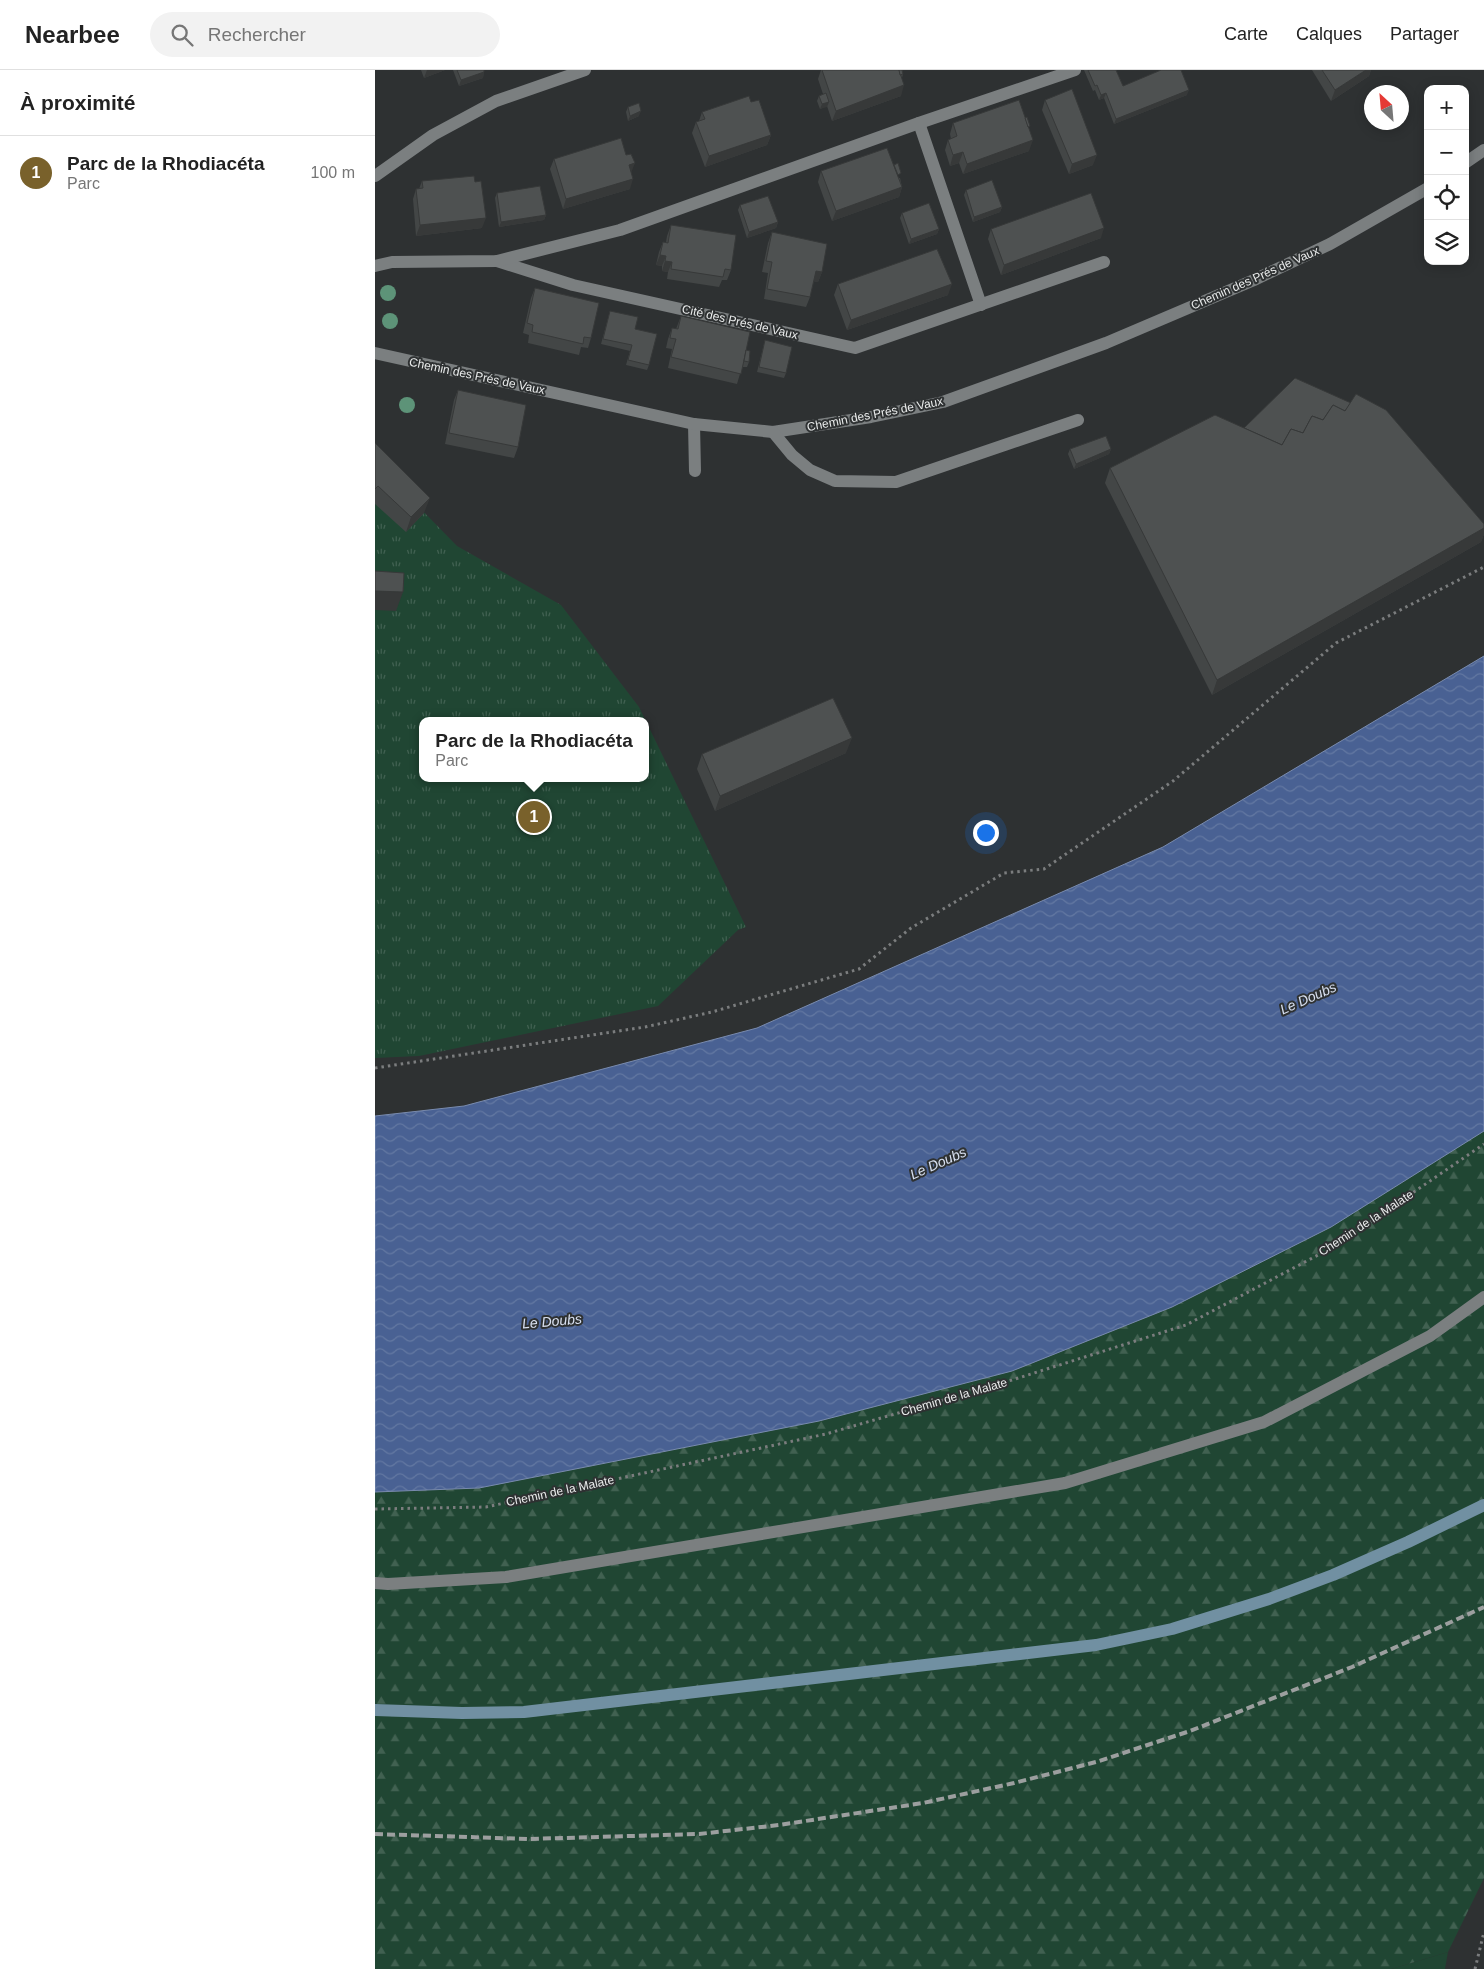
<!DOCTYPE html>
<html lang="fr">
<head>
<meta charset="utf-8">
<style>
	:root { --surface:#fff; --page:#f2f2f2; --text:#222; --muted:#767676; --line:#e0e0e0; --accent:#79612b }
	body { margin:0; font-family:Helvetica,sans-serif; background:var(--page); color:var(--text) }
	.controls { position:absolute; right:15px; top:15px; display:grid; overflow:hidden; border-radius:10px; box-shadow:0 2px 12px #0003 }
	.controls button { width:45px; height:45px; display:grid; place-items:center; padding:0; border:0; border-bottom:1px solid var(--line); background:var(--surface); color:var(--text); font:25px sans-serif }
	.compass { position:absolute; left:989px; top:15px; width:45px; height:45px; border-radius:50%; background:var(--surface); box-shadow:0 2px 12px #0003; rotate:334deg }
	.you { position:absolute; left:610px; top:762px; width:18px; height:18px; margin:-12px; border:4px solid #fff; border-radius:50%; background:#1a73e8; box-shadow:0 0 0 8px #1a73e833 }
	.badge { display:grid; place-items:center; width:32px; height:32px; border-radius:50%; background:var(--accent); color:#fff; font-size:16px; font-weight:700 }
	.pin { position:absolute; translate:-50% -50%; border:2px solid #fff; box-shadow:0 1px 5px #0006 }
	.popup { position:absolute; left:44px; top:647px; width:230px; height:65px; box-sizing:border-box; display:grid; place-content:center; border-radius:10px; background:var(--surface); filter:drop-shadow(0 1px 4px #0005); font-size:16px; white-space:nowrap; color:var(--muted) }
	.popup b { font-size:19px; color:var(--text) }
	.popup::after { content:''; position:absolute; left:50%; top:100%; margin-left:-10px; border:10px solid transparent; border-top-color:var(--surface) }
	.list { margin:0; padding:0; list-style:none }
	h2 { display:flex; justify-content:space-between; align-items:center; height:65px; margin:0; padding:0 20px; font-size:21px }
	h2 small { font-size:16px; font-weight:400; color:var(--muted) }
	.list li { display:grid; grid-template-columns:32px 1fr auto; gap:15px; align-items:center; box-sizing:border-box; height:75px; padding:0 20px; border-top:1px solid var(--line) }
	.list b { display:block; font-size:19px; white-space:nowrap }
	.list p { margin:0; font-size:16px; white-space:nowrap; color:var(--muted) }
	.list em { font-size:16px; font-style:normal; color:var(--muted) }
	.icon { flex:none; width:28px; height:28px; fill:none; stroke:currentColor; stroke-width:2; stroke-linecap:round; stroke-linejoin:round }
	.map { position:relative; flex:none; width:1109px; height:1899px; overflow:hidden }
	header { display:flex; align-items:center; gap:30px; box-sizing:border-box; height:70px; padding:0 25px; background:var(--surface); border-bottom:1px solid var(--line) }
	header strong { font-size:24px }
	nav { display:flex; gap:28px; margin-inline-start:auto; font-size:18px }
	.search { width:350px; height:45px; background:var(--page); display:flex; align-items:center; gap:12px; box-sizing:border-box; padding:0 18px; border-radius:28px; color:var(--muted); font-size:19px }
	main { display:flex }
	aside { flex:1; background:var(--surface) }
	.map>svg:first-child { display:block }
	.green { fill:#204633 }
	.forest { fill:url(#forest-firs) }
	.park { fill:url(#park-tufts); fill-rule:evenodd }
	.water { fill:url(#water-waves); stroke:#798bae }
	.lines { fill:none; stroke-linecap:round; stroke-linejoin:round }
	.path { stroke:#7b7d7e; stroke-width:3; stroke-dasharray:2.5 4; stroke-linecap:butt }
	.service { stroke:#7b7f80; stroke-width:12 }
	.minor { stroke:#7b7f80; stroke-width:12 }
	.secondary { stroke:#7190a2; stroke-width:12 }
	.rail { stroke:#9c9f9f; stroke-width:4; stroke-dasharray:8 4; stroke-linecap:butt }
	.tree { fill:#5d9378 }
	.wall { fill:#434646 }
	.shaded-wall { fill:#373939 }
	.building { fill:#4e5151; stroke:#373939 }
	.labels { text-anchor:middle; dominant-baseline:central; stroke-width:4; stroke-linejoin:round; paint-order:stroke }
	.street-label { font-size:12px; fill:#eaecec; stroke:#2e3132 }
	.water-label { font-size:14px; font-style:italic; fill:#d8e0f0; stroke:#2e3132 }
</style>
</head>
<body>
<header>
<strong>Nearbee</strong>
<div class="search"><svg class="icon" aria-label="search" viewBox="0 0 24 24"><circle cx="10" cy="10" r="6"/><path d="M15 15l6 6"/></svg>Rechercher</div>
<nav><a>Carte</a><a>Calques</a><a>Partager</a></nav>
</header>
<main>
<aside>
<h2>À proximité<small></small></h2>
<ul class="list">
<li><span class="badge">1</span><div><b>Parc de la Rhodiacéta</b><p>Parc</p></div><em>100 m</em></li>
</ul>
</aside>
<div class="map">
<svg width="1109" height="1899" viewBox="0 0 1109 1899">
	<defs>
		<pattern id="forest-firs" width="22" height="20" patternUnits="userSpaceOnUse" patternTransform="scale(1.25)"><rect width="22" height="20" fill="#204633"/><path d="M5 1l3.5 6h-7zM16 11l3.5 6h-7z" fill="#416151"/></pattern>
		<pattern id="park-tufts" width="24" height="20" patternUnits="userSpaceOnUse" patternTransform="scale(1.25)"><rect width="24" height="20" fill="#204633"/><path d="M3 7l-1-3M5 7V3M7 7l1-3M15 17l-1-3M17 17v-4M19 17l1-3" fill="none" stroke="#416151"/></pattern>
		<pattern id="water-waves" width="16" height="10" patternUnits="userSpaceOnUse" patternTransform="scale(1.25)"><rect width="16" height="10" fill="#496193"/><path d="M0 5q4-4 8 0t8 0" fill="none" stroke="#6378a2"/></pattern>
	</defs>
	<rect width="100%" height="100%" fill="#2e3132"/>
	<path class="green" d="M 1073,1882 L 1070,1899 L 1016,1899 Z"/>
	<path class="forest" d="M 1109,1058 L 1109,1808 L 1073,1882 L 1016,1899 L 0,1899 L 0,1422 L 104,1418 Z"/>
	<path class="park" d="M 0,392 L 82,476 L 186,535 L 264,637 L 371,857 L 363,860 L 283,936 L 44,986 L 0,988 ZM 48,651 L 270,651 L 270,708 L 48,708 Z"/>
	<path class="water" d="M 1109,586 L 1109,1061 L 956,1157 L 797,1237 L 637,1301 L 444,1351 L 104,1418 L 0,1422 L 0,1046 L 89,1036 L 382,958 L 788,777 Z"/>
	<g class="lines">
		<g class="path">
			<path d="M 0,998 L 270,957 L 337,942 L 484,899 L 536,858 L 629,803 L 669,799 L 798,711 L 961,573 L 1109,497"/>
			<path d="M 0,1439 L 111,1437 L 451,1364 L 637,1310 L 811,1255 L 960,1176 L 1109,1074"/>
			<path d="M 1100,1899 L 1109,1862"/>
		</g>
		<path class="service" d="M 319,354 L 320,401"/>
		<g class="minor">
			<path d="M 544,53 L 606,235"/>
			<path d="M 1090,93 L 1109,80"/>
			<path d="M 0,106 L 58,65 L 121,31 L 210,0"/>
			<path d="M 122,191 L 198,215 L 480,278 L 729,192"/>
			<path d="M 0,196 L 17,192 L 122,191 L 245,160 L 544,53 L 700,0"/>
			<path d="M 0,283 L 319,354 L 398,362 L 496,347 L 568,332 L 731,273 L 879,210 L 955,174 L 1053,118"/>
			<path d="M 398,362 L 417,385 L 435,400 L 460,411 L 521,412 L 703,350"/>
			<path d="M 0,1513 L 13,1514 L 131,1507 L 690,1413 L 889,1352 L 1055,1266 L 1109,1227"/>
		</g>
		<path class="secondary" d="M 0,1640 L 87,1643 L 149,1642 L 721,1575 L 797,1559 L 894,1529 L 958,1505 L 1033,1472 L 1109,1435"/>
		<path class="rail" d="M 0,1764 L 154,1769 L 324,1764 L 404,1755 L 548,1733 L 639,1713 L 721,1692 L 815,1661 L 977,1597 L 1109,1537"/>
	</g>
	<g class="tree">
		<circle cx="13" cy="223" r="8"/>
		<circle cx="15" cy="251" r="8"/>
		<circle cx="32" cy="335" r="8"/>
	</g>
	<g class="wall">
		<path d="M 46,0 L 70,0 L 49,8 Z"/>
		<path d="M 78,0 L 109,0 L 108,8 L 84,16 Z"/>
		<path d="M 446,0 L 527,0 L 528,4 L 527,8 L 526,26 L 457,51 L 452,36 L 445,39 L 442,31 L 444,26 L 448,24 L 443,9 Z"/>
		<path d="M 709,0 L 741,0 L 748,16 L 812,25 L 739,54 L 729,28 L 724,30 L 720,20 L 718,21 Z"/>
		<path d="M 937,0 L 996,0 L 994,6 L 956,31 Z"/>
		<path d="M 670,30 L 718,95 L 694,104 L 667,40 Z"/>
		<path d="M 253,37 L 264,46 L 253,51 L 251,42 Z"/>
		<path d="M 327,42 L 396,65 L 392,75 L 330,97 L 317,63 L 321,52 L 324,51 Z"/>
		<path d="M 578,53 L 654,59 L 654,81 L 588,104 L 584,93 L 575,96 L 570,80 L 573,70 L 576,69 L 575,64 Z"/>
		<path d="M 179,89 L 255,119 L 188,139 L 175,99 Z"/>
		<path d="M 446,101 L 525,108 L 527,117 L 524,127 L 457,151 L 443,112 Z"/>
		<path d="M 47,111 L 107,158 L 41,166 L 38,129 L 41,119 L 44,119 Z"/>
		<path d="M 591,120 L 627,137 L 625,142 L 598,152 L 589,125 Z"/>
		<path d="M 122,123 L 171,145 L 169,150 L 124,157 L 120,128 Z"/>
		<path d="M 365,135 L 403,152 L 401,158 L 372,168 L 363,140 Z"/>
		<path d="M 527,143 L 564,159 L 562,164 L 534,174 L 525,148 Z"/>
		<path d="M 296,155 L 356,200 L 352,210 L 347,210 L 344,217 L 292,209 L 293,202 L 287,201 L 287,196 L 281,195 L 284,182 L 288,172 L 291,172 L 292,166 Z"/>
		<path d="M 616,159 L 726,168 L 626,205 L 613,169 Z"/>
		<path d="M 397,162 L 447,202 L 443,212 L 438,211 L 435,227 L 431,237 L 389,229 L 393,203 L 387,202 L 393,173 Z"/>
		<path d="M 463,214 L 573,225 L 472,260 L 459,225 Z"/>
		<path d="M 160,218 L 216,268 L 213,278 L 206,277 L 204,285 L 153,273 L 154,265 L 148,263 L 156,228 Z"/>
		<path d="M 235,241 L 260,259 L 274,295 L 272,300 L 251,295 L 255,281 L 226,274 Z"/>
		<path d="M 306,246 L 371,280 L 374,292 L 372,297 L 367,297 L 362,314 L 293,298 L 297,279 L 291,278 L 293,269 L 297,258 L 301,259 Z"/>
		<path d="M 390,270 L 411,303 L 409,308 L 382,302 Z"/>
		<path d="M 83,320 L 143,377 L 139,388 L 70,374 L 79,330 Z"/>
		<path d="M 869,358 L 1109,454 L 1109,464 L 1106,472 L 837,625 L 730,413 L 735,398 Z"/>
		<path d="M 0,373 L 49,443 L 31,462 L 0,434 Z"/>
		<path d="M 695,379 L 736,379 L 734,384 L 699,399 L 693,384 Z"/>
		<path d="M 471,683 L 340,741 L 322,699 L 327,684 Z"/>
	</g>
	<g class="shaded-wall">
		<path d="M 52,0 L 70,0 L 49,8 Z"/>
		<path d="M 991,0 L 996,0 L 994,6 L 956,31 L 960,20 Z"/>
		<path d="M 109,2 L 108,8 L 84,16 L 86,10 Z"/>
		<path d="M 529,15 L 526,26 L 457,51 L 461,41 Z"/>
		<path d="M 814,20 L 812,25 L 739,54 L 741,49 Z"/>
		<path d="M 731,23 L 729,28 L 724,30 L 726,25 Z"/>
		<path d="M 454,32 L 452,37 L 445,39 L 447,34 Z"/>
		<path d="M 266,41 L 264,46 L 253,51 L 255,46 Z"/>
		<path d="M 396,65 L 392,75 L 330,97 L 334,86 Z"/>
		<path d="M 658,70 L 654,81 L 588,104 L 592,94 Z"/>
		<path d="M 588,82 L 584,93 L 575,96 L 578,85 Z"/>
		<path d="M 722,85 L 718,95 L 694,104 L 697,94 Z"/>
		<path d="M 260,93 L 256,103 L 254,95 Z"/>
		<path d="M 258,109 L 255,119 L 188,139 L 191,129 Z"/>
		<path d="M 527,117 L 524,127 L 457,151 L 461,141 Z"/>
		<path d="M 627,137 L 625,142 L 598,152 L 599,147 Z"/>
		<path d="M 171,145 L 169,150 L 124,157 L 126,152 Z"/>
		<path d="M 111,148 L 107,158 L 41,166 L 45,155 Z"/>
		<path d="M 403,152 L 401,158 L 372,168 L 374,162 Z"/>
		<path d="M 729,158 L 726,168 L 626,205 L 629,195 Z"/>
		<path d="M 564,159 L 562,164 L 534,174 L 536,169 Z"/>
		<path d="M 285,185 L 291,186 L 287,196 L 281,195 Z"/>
		<path d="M 290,191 L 297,192 L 293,202 L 287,201 Z"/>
		<path d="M 441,201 L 447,202 L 443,212 L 437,211 Z"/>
		<path d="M 577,214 L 573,225 L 472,260 L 476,250 Z"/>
		<path d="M 736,379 L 734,384 L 699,399 L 701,394 Z"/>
		<path d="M 55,428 L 49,443 L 31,462 L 36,447 Z"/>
		<path d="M 1109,458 L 1109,464 L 1106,472 L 837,625 L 842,610 Z"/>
		<path d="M 0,521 L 28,522 L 21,541 L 0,540 Z"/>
		<path d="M 477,668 L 471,683 L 340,741 L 345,726 Z"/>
	</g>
	<g class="building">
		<path d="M 82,0 L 109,0 L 109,2 L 86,10 Z"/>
		<path d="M 447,0 L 524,0 L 529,15 L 461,41 Z"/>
		<path d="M 524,0 L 527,0 L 528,4 L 525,5 Z"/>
		<path d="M 713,0 L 741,0 L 748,16 L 786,0 L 806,0 L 814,20 L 741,49 L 731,23 L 726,25 L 722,15 L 720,16 Z"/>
		<path d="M 947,0 L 991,0 L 960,20 Z"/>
		<path d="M 697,19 L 722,85 L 697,94 L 670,30 Z"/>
		<path d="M 451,23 L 454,32 L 447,34 L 444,26 Z"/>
		<path d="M 374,26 L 376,32 L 384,30 L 396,65 L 334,86 L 321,52 L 330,49 L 327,42 Z"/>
		<path d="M 644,30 L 658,70 L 592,94 L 588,82 L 578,85 L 573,70 L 582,66 L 578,53 Z"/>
		<path d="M 264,33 L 266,41 L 255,46 L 253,37 Z"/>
		<path d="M 652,47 L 655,56 L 653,57 L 650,48 Z"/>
		<path d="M 246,68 L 251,85 L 256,84 L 260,93 L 254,95 L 258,109 L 191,129 L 179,89 Z"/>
		<path d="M 512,78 L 527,117 L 461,141 L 446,101 Z"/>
		<path d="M 523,93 L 526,103 L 523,105 L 519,95 Z"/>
		<path d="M 99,106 L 100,112 L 106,111 L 111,148 L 45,155 L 41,119 L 48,118 L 47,111 Z"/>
		<path d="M 617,110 L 627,137 L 599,147 L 591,120 Z"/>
		<path d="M 165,116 L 171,145 L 126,152 L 122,123 Z"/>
		<path d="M 716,123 L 729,158 L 629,195 L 616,159 Z"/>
		<path d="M 393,126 L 403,152 L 374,162 L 365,135 Z"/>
		<path d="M 554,133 L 564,159 L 536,169 L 527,143 Z"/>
		<path d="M 296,155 L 361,165 L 356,200 L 350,199 L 348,207 L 296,199 L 297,192 L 290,191 L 291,186 L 285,185 L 288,172 L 293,173 Z"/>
		<path d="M 397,162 L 452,174 L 447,202 L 441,201 L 435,227 L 392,219 L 397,192 L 391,191 Z"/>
		<path d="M 562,179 L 577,214 L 476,250 L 463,214 Z"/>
		<path d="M 160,218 L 224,233 L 216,268 L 209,267 L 208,274 L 157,262 L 158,255 L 152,253 Z"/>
		<path d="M 235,241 L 263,247 L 260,259 L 282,264 L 274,295 L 253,290 L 257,275 L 228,269 Z"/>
		<path d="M 306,246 L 375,262 L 366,304 L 296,287 L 301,269 L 295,268 L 297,258 L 303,259 Z"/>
		<path d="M 390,270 L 417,277 L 411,303 L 384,297 Z"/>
		<path d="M 371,280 L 375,281 L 374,292 L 369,291 Z"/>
		<path d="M 920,308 L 976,333 L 970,341 L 958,335 L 948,350 L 937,346 L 928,363 L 916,359 L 907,375 L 869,358 Z"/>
		<path d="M 83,320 L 151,335 L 143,377 L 74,363 Z"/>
		<path d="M 981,324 L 1011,340 L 1109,454 L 1109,458 L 842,610 L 735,398 L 840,345 L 907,375 L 916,359 L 928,363 L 937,346 L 948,350 L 958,335 L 970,341 Z"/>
		<path d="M 731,366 L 736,379 L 701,394 L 695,379 Z"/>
		<path d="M 0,373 L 55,428 L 36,447 L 3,416 L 0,419 Z"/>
		<path d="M 0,501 L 29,503 L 28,522 L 0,521 Z"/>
		<path d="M 458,628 L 477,668 L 345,726 L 327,684 Z"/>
	</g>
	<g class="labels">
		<g class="street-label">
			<text transform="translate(880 208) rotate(-24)">Chemin des Prés de Vaux</text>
			<text transform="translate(365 252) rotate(13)">Cité des Prés de Vaux</text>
			<text transform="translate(102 306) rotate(12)">Chemin des Prés de Vaux</text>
			<text transform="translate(500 344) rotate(-11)">Chemin des Prés de Vaux</text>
			<text transform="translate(991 1153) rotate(-33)">Chemin de la Malate</text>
			<text transform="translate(579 1327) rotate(-16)">Chemin de la Malate</text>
			<text transform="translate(185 1421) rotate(-12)">Chemin de la Malate</text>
		</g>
		<g class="water-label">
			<text transform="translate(933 928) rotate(-24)">Le Doubs</text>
			<text transform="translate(563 1093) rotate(-24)">Le Doubs</text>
			<text transform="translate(177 1251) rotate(-5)">Le Doubs</text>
		</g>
	</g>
</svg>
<div class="controls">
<button>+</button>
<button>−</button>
<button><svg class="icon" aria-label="locate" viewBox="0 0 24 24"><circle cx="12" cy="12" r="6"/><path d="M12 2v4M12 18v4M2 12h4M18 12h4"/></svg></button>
<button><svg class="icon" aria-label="layers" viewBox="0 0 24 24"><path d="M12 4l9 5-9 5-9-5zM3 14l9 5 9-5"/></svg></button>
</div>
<svg class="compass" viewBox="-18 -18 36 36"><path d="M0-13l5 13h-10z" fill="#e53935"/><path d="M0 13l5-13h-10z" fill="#767676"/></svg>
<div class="you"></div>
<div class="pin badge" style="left:159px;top:747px">1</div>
<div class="popup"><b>Parc de la Rhodiacéta</b>Parc</div>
</div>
</main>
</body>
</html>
